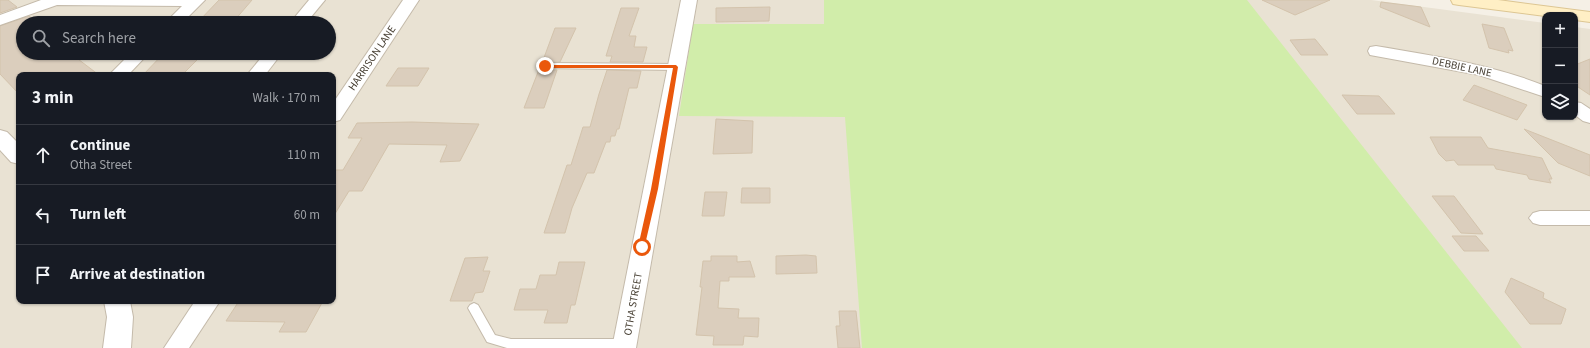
<!DOCTYPE html>
<html lang="en">
<head>
<meta charset="utf-8">
<style>
	:root { --surface:#171b24; --page:#242831; --text:#f1f3f6; --muted:#9ea1a6; --line:#363941 }
	body { margin:0; font-family:"Source Sans 3",sans-serif; background:var(--page); color:var(--text) }
	.controls { position:absolute; right:12px; top:12px; display:grid; overflow:hidden; border-radius:8px; box-shadow:0 1px 3px #0004 }
	.controls button { width:36px; height:36px; display:grid; place-items:center; padding:0; border:0; border-bottom:1px solid var(--line); background:var(--surface); color:var(--text); font:20px sans-serif }
	.stop { position:absolute; width:12px; height:12px; margin:-9px; border:3px solid #ea580c; border-radius:50%; background:#fff }
	.stop.end { background:#ea580c; border-color:#fff; box-shadow:0 1px 4px #0008 }
	.list { margin:0; padding:0; list-style:none }
	h2 { display:flex; justify-content:space-between; align-items:center; height:52px; margin:0; padding:0 16px; font-size:17px }
	h2 small { font-size:13px; font-weight:400; color:var(--muted) }
	.list li { display:grid; grid-template-columns:26px 1fr auto; gap:12px; align-items:center; box-sizing:border-box; height:60px; padding:0 16px; border-top:1px solid var(--line) }
	.list b { display:block; font-size:15px; white-space:nowrap }
	.list p { margin:0; font-size:13px; white-space:nowrap; color:var(--muted) }
	.list em { font-size:13px; font-style:normal; color:var(--muted) }
	.icon { flex:none; width:22px; height:22px; fill:none; stroke:currentColor; stroke-width:2; stroke-linecap:round; stroke-linejoin:round }
	.map { position:relative; flex:none; width:1590px; height:348px; overflow:hidden }
	.search { position:absolute; background:var(--surface); box-shadow:0 1px 3px #0004; left:16px; top:16px; width:320px; height:44px; display:flex; align-items:center; gap:10px; box-sizing:border-box; padding:0 14px; border-radius:22px; color:var(--muted); font-size:15px }
	.panel { position:absolute; background:var(--surface); box-shadow:0 1px 3px #0004; left:16px; top:72px; width:320px; height:232px; border-radius:8px }
	.map>svg:first-child { display:block }
	.residential { fill:#e9e2d3; fill-rule:evenodd }
	.green { fill:#d1edaa }
	.building { fill:#dbcebd; stroke:#d3c3ac }
	.lines { fill:none; stroke-linecap:round; stroke-linejoin:round }
	.service-casing { stroke:#c4baaa; stroke-width:2 }
	.minor-casing { stroke:#c4baaa; stroke-width:2 }
	.tertiary-casing { stroke:#c4baaa; stroke-width:2 }
	.secondary-casing { stroke:#ddc693; stroke-width:2 }
	.service { fill:#fff; fill-rule:evenodd }
	.minor { fill:#fff; fill-rule:evenodd }
	.tertiary { fill:#fff; fill-rule:evenodd }
	.secondary { fill:#ffefc5; fill-rule:evenodd }
	.route { fill:#ea580c }
	.labels { text-anchor:middle; dominant-baseline:central; stroke-width:3; stroke-linejoin:round; paint-order:stroke }
	.street-label { font-size:11px; fill:#484034; stroke:#fff }
</style>
</head>
<body>
<div class="map">
<svg width="1590" height="348" viewBox="0 0 1590 348">
	<rect width="100%" height="100%" fill="#f5f0e6"/>
	<path class="residential" d="M 0,0 L 1371,0 L 1545,23 L 1545,117 L 1575,117 L 1575,27 L 1590,29 L 1590,348 L 0,348 ZM 23,23 L 329,23 L 329,53 L 23,53 ZM 19,75 L 333,75 L 333,301 L 19,301 Z"/>
	<path class="green" d="M 824,0 L 1247,0 L 1522,348 L 862,348 L 845,117 L 679,116 L 693,24 L 824,24 Z"/>
	<g class="building">
		<path d="M 0,0 L 8,0 L 17,7 L 0,13 Z"/>
		<path d="M 219,0 L 252,0 L 234,21 L 198,22 Z"/>
		<path d="M 1262,0 L 1330,0 L 1295,15 Z"/>
		<path d="M 1381,2 L 1421,7 L 1430,27 L 1380,7 Z"/>
		<path d="M 770,7 L 769,21 L 716,22 L 716,8 Z"/>
		<path d="M 621,8 L 639,8 L 629,36 L 636,36 L 634,47 L 647,47 L 643,62 L 610,62 L 612,56 L 606,56 Z"/>
		<path d="M 29,16 L 38,23 L 23,23 L 23,53 L 70,53 L 99,75 L 19,75 L 19,94 L 0,74 L 0,26 Z"/>
		<path d="M 1482,24 L 1504,28 L 1513,51 L 1508,50 L 1509,53 L 1489,48 Z"/>
		<path d="M 555,28 L 576,28 L 560,62 L 542,63 Z"/>
		<path d="M 1315,39 L 1328,55 L 1301,55 L 1290,40 Z"/>
		<path d="M 164,53 L 204,53 L 182,75 L 143,75 Z"/>
		<path d="M 1590,59 L 1590,95 L 1575,85 L 1575,65 Z"/>
		<path d="M 540,67 L 542,70 L 557,70 L 544,108 L 524,108 Z"/>
		<path d="M 398,68 L 429,68 L 418,86 L 386,86 Z"/>
		<path d="M 607,70 L 641,71 L 637,88 L 629,88 L 619,129 L 617,129 L 615,136 L 611,136 L 610,142 L 606,142 L 594,173 L 587,173 L 572,208 L 565,233 L 544,233 L 567,165 L 571,165 L 583,127 L 590,127 L 599,94 Z"/>
		<path d="M 1474,85 L 1498,94 L 1527,105 L 1517,120 L 1463,100 Z"/>
		<path d="M 1342,95 L 1379,96 L 1395,114 L 1357,114 Z"/>
		<path d="M 716,119 L 753,121 L 752,153 L 713,154 Z"/>
		<path d="M 412,122 L 479,124 L 460,161 L 440,162 L 447,145 L 389,144 L 362,191 L 349,191 L 333,217 L 333,170 L 343,170 L 362,138 L 348,138 L 357,123 Z"/>
		<path d="M 1524,129 L 1590,155 L 1590,176 L 1558,163 Z"/>
		<path d="M 1430,137 L 1481,137 L 1488,148 L 1542,158 L 1552,179 L 1549,179 L 1551,183 L 1529,179 L 1527,175 L 1496,169 L 1494,165 L 1458,165 L 1454,160 L 1446,161 L 1439,154 Z"/>
		<path d="M 742,188 L 770,188 L 770,203 L 741,203 Z"/>
		<path d="M 705,192 L 727,192 L 724,216 L 702,216 Z"/>
		<path d="M 1432,196 L 1454,196 L 1483,234 L 1461,233 Z"/>
		<path d="M 1452,236 L 1476,236 L 1489,251 L 1464,251 Z"/>
		<path d="M 806,255 L 816,256 L 817,273 L 776,274 L 776,256 Z"/>
		<path d="M 711,256 L 737,256 L 737,262 L 750,261 L 755,277 L 729,277 L 729,281 L 720,281 L 718,308 L 739,309 L 738,318 L 759,318 L 758,337 L 744,336 L 743,345 L 713,345 L 714,336 L 696,335 L 702,287 L 700,287 L 703,261 L 711,261 Z"/>
		<path d="M 488,257 L 483,271 L 490,271 L 483,292 L 475,293 L 472,301 L 450,301 L 465,258 Z"/>
		<path d="M 559,262 L 585,262 L 575,305 L 571,305 L 567,323 L 544,323 L 548,310 L 514,310 L 520,289 L 536,289 L 540,275 L 556,275 Z"/>
		<path d="M 1511,278 L 1544,293 L 1543,298 L 1566,309 L 1561,324 L 1530,324 L 1505,292 Z"/>
		<path d="M 239,301 L 277,302 L 323,301 L 306,332 L 279,332 L 285,322 L 226,321 Z"/>
		<path d="M 839,311 L 856,311 L 860,348 L 838,348 L 836,326 L 840,326 Z"/>
	</g>
	<g class="lines">
		<g class="service-casing">
			<g id="service">
				<path d="M 545,63 L 676,64 L 680,67 L 676,70 L 542,68 L 541,66 L 542,64 Z"/>
				<path d="M 474,303 L 478,305 L 495,335 L 511,339 L 626,339 L 630,341 L 632,344 L 629,348 L 507,348 L 487,342 L 468,308 L 470,305 Z"/>
			</g>
		</g>
		<g class="minor-casing">
			<g id="minor">
				<path d="M 41,0 L 205,0 L 182,23 L 165,23 L 182,6 L 57,5 L 0,25 L 0,15 Z"/>
				<path d="M 309,0 L 325,0 L 306,23 L 290,23 Z"/>
				<path d="M 403,0 L 419,0 L 340,120 L 333,122 L 333,103 Z"/>
				<path d="M 681,0 L 697,0 L 636,348 L 612,348 Z"/>
				<path d="M 1376,46 C 1433,56 1491,64 1545,86 L 1545,97 L 1479,75 L 1370,55 L 1368,51 L 1370,47 Z"/>
				<path d="M 131,53 L 149,53 L 128,75 L 109,75 Z"/>
				<path d="M 265,53 L 282,53 L 265,75 L 247,75 Z"/>
				<path d="M 1575,102 L 1581,103 L 1590,109 L 1590,123 L 1583,121 L 1575,115 Z"/>
				<path d="M 1540,211 L 1590,211 L 1590,225 L 1540,225 L 1533,223 L 1529,218 L 1533,213 Z"/>
				<path d="M 195,301 L 220,301 L 189,348 L 164,348 Z"/>
			</g>
		</g>
		<g class="tertiary-casing">
			<g id="tertiary">
				<path d="M 0,130 L 7,132 L 19,144 L 19,164 L 11,162 L 0,150 Z"/>
				<path d="M 104,301 L 130,301 L 133,317 L 131,348 L 103,348 L 107,317 Z"/>
			</g>
		</g>
		<g class="secondary-casing">
			<path id="secondary" d="M 1451,0 L 1498,0 L 1590,12 L 1590,22 L 1575,20 L 1575,15 L 1545,15 L 1545,16 L 1459,5 L 1453,4 Z"/>
		</g>
		<use href="#service" class="service"/>
		<use href="#minor" class="minor"/>
		<use href="#tertiary" class="tertiary"/>
		<use href="#secondary" class="secondary"/>
	</g>
	<path class="route" d="M 543,65 L 676,65 L 678,67 L 658,189 L 644,249 L 639,249 L 638,247 L 651,189 L 673,68 L 543,68 Z"/>
	<g class="labels">
		<g class="street-label">
			<text transform="translate(372 58) rotate(-56)">HARRISON LANE</text>
			<text transform="translate(1462 67) rotate(12)">DEBBIE LANE</text>
			<text transform="translate(633 304) rotate(-80)">OTHA STREET</text>
		</g>
	</g>
</svg>
<div class="controls">
<button>+</button>
<button>−</button>
<button><svg class="icon" aria-label="layers" viewBox="0 0 24 24"><path d="M12 4l9 5-9 5-9-5zM3 14l9 5 9-5"/></svg></button>
</div>
<div class="stop" style="left:642px;top:247px"></div>
<div class="stop end" style="left:545px;top:66px"></div>
<div class="search"><svg class="icon" aria-label="search" viewBox="0 0 24 24"><circle cx="10" cy="10" r="6"/><path d="M15 15l6 6"/></svg>Search here</div>
<section class="panel">
<h2>3 min<small>Walk · 170 m</small></h2>
<ul class="list">
<li><svg class="icon" aria-label="ahead" viewBox="0 0 24 24"><path d="M12 20V5M6 11l6-6 6 6"/></svg><div><b>Continue</b><p>Otha Street</p></div><em>110 m</em></li>
<li><svg class="icon" aria-label="left" viewBox="0 0 24 24"><path d="M17 20v-9H6M10 6l-5 5 5 5"/></svg><div><b>Turn left</b></div><em>60 m</em></li>
<li><svg class="icon" aria-label="arrive" viewBox="0 0 24 24"><path d="M6 21V4h12l-3 4 3 4H6"/></svg><div><b>Arrive at destination</b></div></li>
</ul>
</section>
</div>
</body>
</html>
